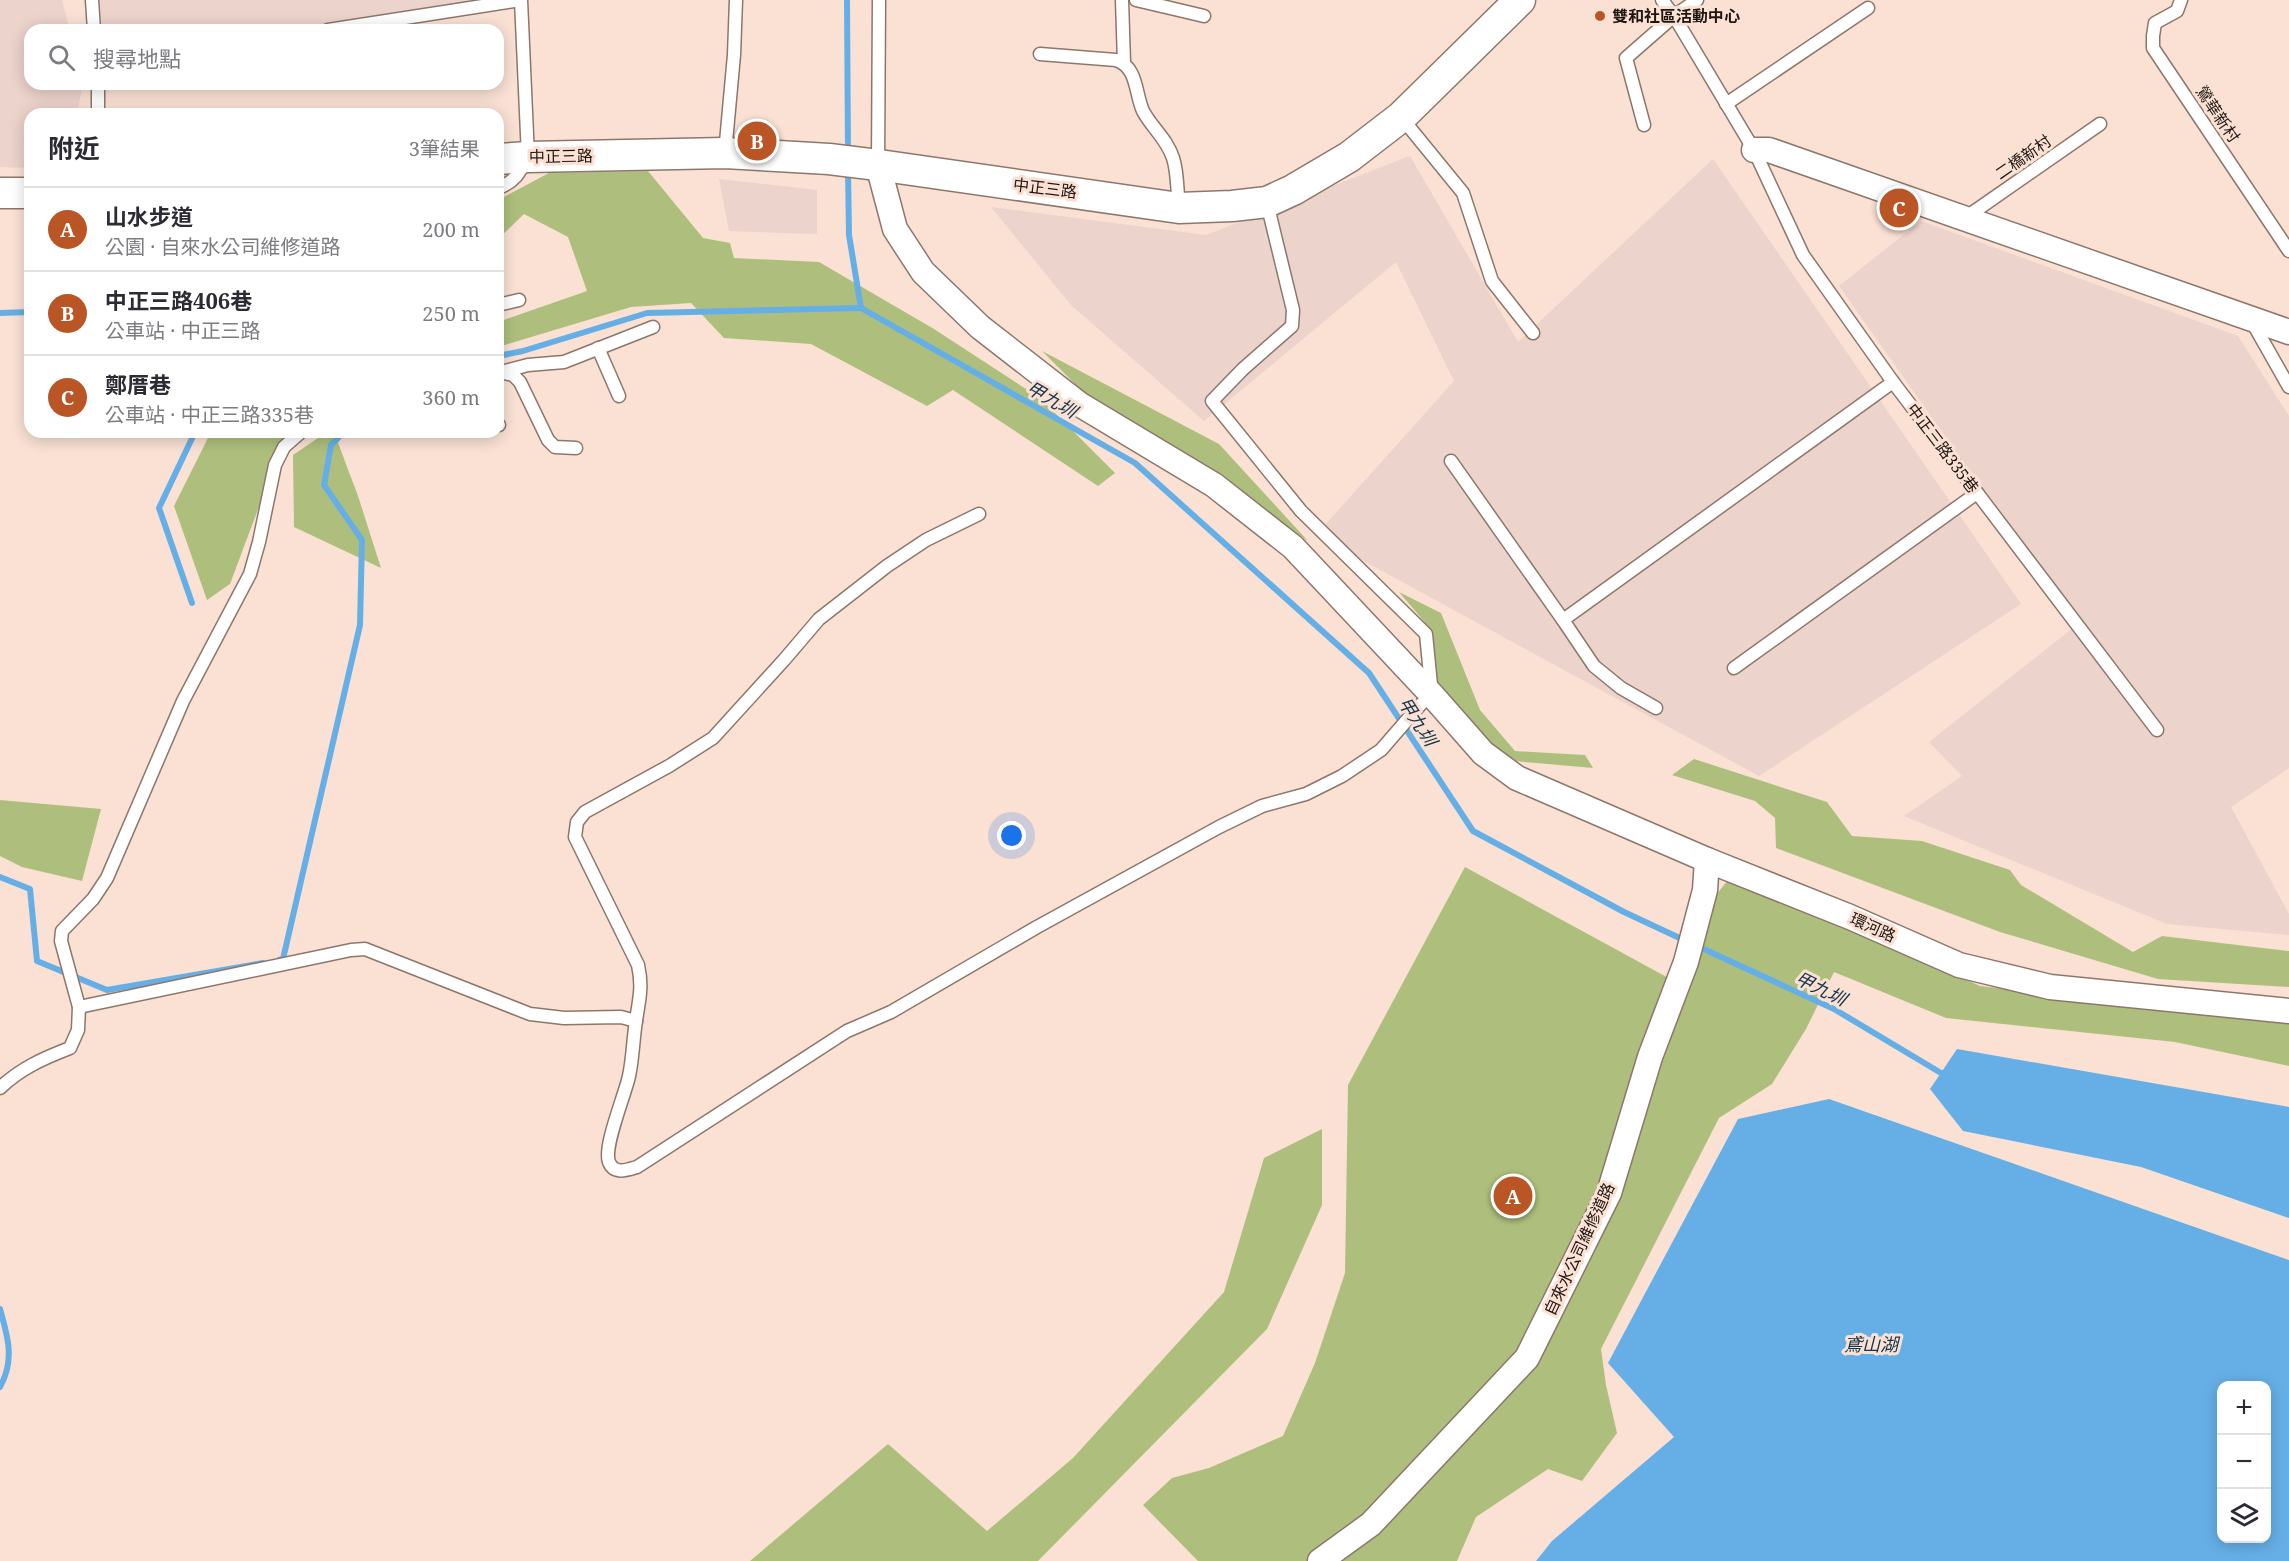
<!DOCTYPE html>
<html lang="zh-TW">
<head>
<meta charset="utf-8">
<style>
	:root { --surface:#fff; --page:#f7f7f7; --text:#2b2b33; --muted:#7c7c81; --line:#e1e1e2; --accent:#ba5525 }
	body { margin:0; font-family:"Noto Serif","Noto Sans TC",serif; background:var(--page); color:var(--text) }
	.controls { position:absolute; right:18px; bottom:18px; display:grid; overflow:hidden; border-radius:12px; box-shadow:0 3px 15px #0003 }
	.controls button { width:54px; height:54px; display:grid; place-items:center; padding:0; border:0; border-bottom:2px solid var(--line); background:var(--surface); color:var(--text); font:30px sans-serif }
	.you { position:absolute; left:1012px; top:836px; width:21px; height:21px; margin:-15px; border:4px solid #fff; border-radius:50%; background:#1a73e8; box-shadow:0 0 0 9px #1a73e833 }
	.badge { display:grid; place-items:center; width:39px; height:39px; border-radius:50%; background:var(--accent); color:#fff; font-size:20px; font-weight:700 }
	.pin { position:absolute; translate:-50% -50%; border:3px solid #fff; box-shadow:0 2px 6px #0006 }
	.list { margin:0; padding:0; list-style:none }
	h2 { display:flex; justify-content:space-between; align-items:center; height:78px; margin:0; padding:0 24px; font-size:26px }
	h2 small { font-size:20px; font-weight:400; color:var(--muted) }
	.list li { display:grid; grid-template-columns:39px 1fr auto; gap:18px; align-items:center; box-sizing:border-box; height:84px; padding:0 24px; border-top:2px solid var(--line) }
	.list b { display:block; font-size:22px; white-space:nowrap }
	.list p { margin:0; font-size:20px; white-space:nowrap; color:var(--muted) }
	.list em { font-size:20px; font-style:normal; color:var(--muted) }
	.icon { flex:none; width:33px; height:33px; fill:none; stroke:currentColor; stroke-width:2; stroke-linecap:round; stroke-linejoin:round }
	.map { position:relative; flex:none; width:2289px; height:1561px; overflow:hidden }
	.search { position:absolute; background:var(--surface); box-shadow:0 3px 15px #0003; left:24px; top:24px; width:480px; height:66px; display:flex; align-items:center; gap:15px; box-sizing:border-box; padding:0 21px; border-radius:18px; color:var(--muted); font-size:22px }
	.panel { position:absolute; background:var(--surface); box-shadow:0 3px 15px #0003; left:24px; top:108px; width:480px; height:330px; border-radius:18px }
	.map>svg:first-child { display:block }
	.industrial { fill:#ecd3cb }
	.green { fill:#aebf7d }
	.water { fill:#66afe6; fill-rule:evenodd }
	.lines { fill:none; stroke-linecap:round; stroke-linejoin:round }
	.stream { stroke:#66afe6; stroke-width:6 }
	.service-casing { stroke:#8d776b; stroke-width:15 }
	.minor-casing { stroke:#8d776b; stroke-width:27 }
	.tertiary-casing { stroke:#8d776b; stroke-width:33 }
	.service { stroke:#fff; stroke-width:12 }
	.minor { stroke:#fff; stroke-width:24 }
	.tertiary { stroke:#fff; stroke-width:30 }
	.poi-dot { fill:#ba5525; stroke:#fae1d4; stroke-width:2 }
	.labels { text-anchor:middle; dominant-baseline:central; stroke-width:6; stroke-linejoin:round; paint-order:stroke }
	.poi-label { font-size:16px; font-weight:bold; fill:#1f1612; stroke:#fae1d4; text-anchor:start }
	.street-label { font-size:16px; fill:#1f1612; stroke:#fae1d4 }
	.water-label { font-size:18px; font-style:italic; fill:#15354c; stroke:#fae1d4 }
</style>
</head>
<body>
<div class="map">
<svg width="2289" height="1561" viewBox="0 0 2289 1561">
	<rect width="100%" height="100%" fill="#fae1d4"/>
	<g class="industrial">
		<path d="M 0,0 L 62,0 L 70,30 L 30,30 L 30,84 L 83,84 L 77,114 L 30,114 L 30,168 L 0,167 Z"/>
		<path d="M 94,0 L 489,0 L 344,30 L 100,30 Z"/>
		<path d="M 1410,156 L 1518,342 L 1713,159 L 2021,604 L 1759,776 L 1316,535 L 1454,381 L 1396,262 L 1204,421 L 1071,305 L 991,207 L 1206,235 Z"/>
		<path d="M 719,179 L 817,190 L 817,234 L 729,231 Z"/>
		<path d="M 1921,221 L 2238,336 L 2289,416 L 2289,768 L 2231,807 L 2289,914 L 2289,935 L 2167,924 L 1904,816 L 1962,776 L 1929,742 L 2078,624 L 1839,286 Z"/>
	</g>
	<g class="green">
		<path d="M 648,171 L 703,238 L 730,243 L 734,258 L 819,262 L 934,329 L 1040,398 L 1115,473 L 1098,486 L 953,390 L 927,406 L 811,344 L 724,338 L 691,303 L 631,307 L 498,347 L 498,322 L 587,291 L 568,237 L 524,214 L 498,239 L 500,291 L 498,291 L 498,200 L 549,173 Z"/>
		<path d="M 1042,351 L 1219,444 L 1308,541 L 1174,449 L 1086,395 Z"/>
		<path d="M 211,432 L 287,432 L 230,584 L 207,600 L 174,506 Z"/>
		<path d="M 327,432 L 334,432 L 358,496 L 381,568 L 294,527 L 293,455 Z"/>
		<path d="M 1399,592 L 1441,613 L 1480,710 L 1515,751 L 1585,755 L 1593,768 L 1502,760 L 1438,693 L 1433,632 Z"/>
		<path d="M 1694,759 L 1827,802 L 1852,836 L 1922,841 L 2010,870 L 2021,885 L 2133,952 L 2162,936 L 2289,951 L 2289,987 L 2158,979 L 2000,932 L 1776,848 L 1775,818 L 1755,801 L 1672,775 Z"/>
		<path d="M 0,800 L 101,809 L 82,881 L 22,867 L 0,856 Z"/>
		<path d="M 1465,867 L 1685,987 L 1716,895 L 1728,880 L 1835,919 L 1980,986 L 2289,1020 L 2289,1066 L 2175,1042 L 1946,1018 L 1834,972 L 1806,1029 L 1772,1084 L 1719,1118 L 1601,1349 L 1606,1385 L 1617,1433 L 1582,1481 L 1548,1469 L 1476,1517 L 1457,1561 L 1198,1561 L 1143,1505 L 1172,1478 L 1209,1468 L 1283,1436 L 1315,1363 L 1345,1273 L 1348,1085 Z"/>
		<path d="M 1322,1129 L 1322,1205 L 1267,1329 L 1038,1561 L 750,1561 L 888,1444 L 987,1531 L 1073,1458 L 1224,1292 L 1264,1158 Z"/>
	</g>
	<g class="water">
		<path d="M 1957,1049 L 2289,1107 L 2289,1218 L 2141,1167 L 1963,1131 L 1930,1089 Z"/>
		<path d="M 1829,1099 L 2289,1260 L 2289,1561 L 1536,1561 L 1552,1541 L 1674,1437 L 1608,1363 L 1738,1119 ZM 2222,1386 L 2266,1386 L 2266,1538 L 2222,1538 Z"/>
	</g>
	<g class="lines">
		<g class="stream">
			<path d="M 847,0 L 848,152"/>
			<path d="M 848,169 L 849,235 L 861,308 L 1135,463 L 1369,673 L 1473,831 L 1624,912 L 1686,941"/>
			<path d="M 0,313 L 30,312"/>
			<path d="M 498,356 L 523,351 L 647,313 L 861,308"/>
			<path d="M 192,603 L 159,508 L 195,432"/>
			<path d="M 0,877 L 30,889 L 37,961 L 107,990 L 263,963"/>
			<path d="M 1695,945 L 1834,1009 L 1941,1073 L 1948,1074"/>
			<path d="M 279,960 L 283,959 L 360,625 L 362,540 L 324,485 L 331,445 L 344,432"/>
			<path d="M 0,1309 C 8,1337 15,1360 0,1387"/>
		</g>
		<g class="service-casing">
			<g id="service">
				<path d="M 92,0 L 94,30"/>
				<path d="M 1122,0 L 1124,63"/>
				<path d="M 1136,0 L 1204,16"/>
				<path d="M 1662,0 L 1674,16 L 1754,150 L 1803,255 L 1893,382 L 2157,730"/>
				<path d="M 2181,0 L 2177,11 L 2155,23 L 2153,36 L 2153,48 L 2289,251"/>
				<path d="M 328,30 L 521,0 L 528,157 C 520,172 515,182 498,188"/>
				<path d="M 1040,54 L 1116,60 C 1138,67 1135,94 1143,111 C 1152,128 1167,139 1173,158 C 1178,173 1177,192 1179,208"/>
				<path d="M 98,84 L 98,114"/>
				<path d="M 1726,104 L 1868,8"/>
				<path d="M 1401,117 L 1463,193 L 1492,281 L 1533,333"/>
				<path d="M 1644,125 L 1626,58 L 1674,16 L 1697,0"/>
				<path d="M 725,153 L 734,55 L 736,0"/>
				<path d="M 878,165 L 879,0"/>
				<path d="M 1965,218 L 2100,124"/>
				<path d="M 498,305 L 519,300"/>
				<path d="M 2251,320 L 2289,387"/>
				<path d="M 598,348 L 619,396"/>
				<path d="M 499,372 L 513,375 L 520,382 L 548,440 L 555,447 L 576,448"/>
				<path d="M 501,372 L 528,365 L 564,362 L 653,327"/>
				<path d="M 498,424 L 499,425"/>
				<path d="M 1451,461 L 1563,620 L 1893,382"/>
				<path d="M 979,514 L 926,540 L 887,566 L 819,619 L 784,660 L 713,738 L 669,766 L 585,812 L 577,822 L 575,837 L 638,965 C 643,988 639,999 636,1021 C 633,1039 633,1058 629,1076 C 625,1095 603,1147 609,1162 C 614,1175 627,1170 637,1167 L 847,1031 L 891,1012 L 1037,927 L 1219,827 L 1262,806 L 1306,794 L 1342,776 L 1381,750 L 1420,705 L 1432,695 L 1426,634 L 1301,511 L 1212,401 L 1243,369 L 1292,326 L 1293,310 L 1267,203"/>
				<path d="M 1563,620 L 1594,666 L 1621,688 L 1656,708"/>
				<path d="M 1734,668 L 1977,493"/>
				<path d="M 79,1007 L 351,950 L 365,949 L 530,1014 L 564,1018 L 621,1017 L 636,1021"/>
				<path d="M 0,1088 C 21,1068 44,1058 70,1048 L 78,1030 L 79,1007 L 61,941 L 62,931 L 93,899 L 107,878 L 183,701 L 250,574 L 259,542 L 275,465 L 284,447 L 301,432"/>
			</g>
		</g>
		<g class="minor-casing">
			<g id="minor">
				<path d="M 1754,150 L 1769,150 L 2289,332"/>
				<path d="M 878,165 L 895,229 L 923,272 L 980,327 L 1079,404 L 1214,485 L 1293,547 L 1432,695 L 1483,753 L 1517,778 L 1707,860 L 1850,917 L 1959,965 L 2050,987 L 2289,1011"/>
				<path d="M 1320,1561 L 1371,1524 L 1527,1358 L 1609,1193 L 1650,1057 L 1686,962 L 1705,890 L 1707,860"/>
			</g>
		</g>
		<g class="tertiary-casing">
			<g id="tertiary">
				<path d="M 498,159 L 528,157 L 725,153 L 829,159 L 878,165 L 1179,208 L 1232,206 L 1267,202 L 1293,190 L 1349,157 L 1401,117 L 1520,0"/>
				<path d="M 0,193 L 30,193"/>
			</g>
		</g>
		<use href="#service" class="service"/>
		<use href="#minor" class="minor"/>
		<use href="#tertiary" class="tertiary"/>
	</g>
	<circle class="poi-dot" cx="1600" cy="16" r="6"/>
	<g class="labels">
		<g class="poi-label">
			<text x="1612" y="16">雙和社區活動中心</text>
		</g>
		<g class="street-label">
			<text transform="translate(2218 114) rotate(56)">鶯華新村</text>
			<text transform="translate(561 156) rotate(-1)">中正三路</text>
			<text transform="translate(2023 157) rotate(-35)">二橋新村</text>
			<text transform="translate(1045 188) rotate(7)">中正三路</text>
			<text transform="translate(1943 448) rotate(53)">中正三路335巷</text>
			<text transform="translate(1873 927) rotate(24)">環河路</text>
			<text transform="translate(1579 1249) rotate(-65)">自來水公司維修道路</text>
		</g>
		<g class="water-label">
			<text transform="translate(1052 399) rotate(30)">甲九圳</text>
			<text transform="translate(1418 721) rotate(57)">甲九圳</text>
			<text transform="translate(1821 988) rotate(26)">甲九圳</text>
			<text x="1871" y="1344">鳶山湖</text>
		</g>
	</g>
</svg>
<div class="controls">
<button>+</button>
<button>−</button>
<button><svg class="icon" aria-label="layers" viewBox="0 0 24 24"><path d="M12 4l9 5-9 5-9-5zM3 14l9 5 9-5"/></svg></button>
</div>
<div class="you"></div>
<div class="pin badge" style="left:1513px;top:1196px">A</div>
<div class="pin badge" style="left:757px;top:141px">B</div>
<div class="pin badge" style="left:1899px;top:208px">C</div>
<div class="search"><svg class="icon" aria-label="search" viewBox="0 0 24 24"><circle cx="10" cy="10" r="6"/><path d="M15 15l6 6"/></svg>搜尋地點</div>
<section class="panel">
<h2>附近<small>3筆結果</small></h2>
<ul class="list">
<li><span class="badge">A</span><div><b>山水步道</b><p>公園 · 自來水公司維修道路</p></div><em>200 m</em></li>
<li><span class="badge">B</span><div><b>中正三路406巷</b><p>公車站 · 中正三路</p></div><em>250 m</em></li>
<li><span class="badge">C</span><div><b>鄭厝巷</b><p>公車站 · 中正三路335巷</p></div><em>360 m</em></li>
</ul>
</section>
</div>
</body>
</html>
